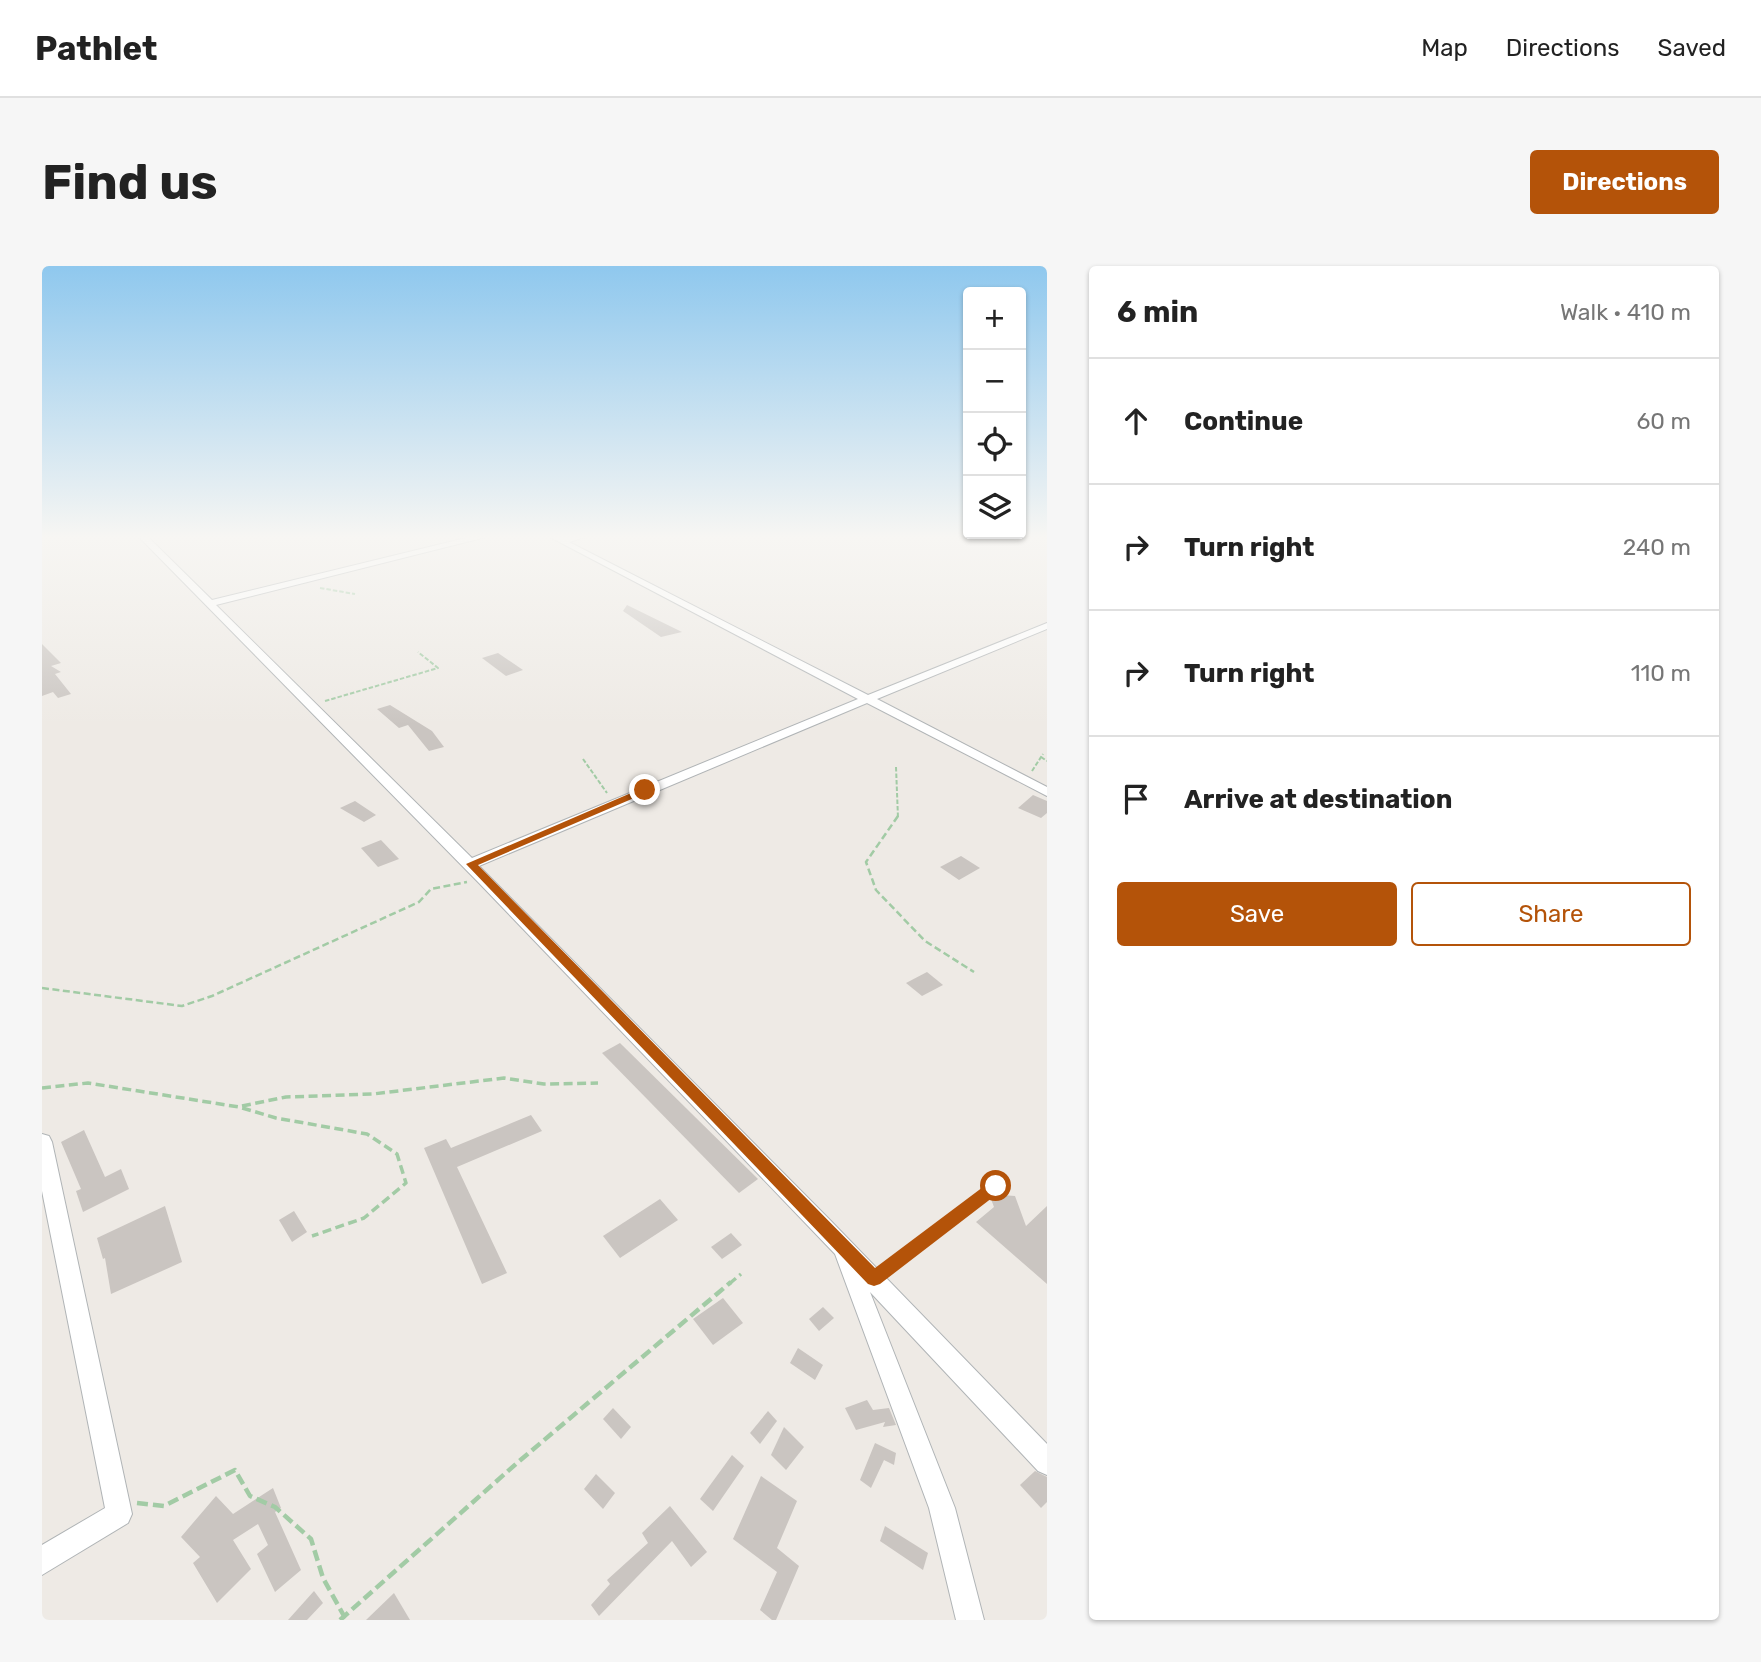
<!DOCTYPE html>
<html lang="en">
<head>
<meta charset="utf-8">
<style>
	:root { --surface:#fff; --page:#f6f6f6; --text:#222; --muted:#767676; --line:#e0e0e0; --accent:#b45309 }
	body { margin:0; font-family:Rubik,sans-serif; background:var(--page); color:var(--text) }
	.controls { position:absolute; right:21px; top:21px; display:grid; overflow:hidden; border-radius:7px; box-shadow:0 2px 5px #0004 }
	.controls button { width:63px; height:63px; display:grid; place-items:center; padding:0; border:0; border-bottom:2px solid var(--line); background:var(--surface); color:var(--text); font:35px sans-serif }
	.stop { position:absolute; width:21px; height:21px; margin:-16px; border:5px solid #b45309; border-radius:50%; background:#fff }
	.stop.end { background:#b45309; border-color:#fff; box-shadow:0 2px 7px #0008 }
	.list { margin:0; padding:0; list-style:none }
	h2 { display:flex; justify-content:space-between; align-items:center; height:91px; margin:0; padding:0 28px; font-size:30px }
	h2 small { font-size:23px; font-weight:400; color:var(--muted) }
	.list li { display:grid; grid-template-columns:46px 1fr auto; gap:21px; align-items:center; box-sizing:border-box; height:126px; padding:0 28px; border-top:2px solid var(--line) }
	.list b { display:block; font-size:26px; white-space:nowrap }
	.list em { font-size:23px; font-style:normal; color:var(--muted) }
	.actions { display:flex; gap:14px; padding:21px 28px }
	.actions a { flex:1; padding:16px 0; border:2px solid var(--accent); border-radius:7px; text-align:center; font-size:24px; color:var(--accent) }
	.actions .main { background:var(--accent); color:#fff }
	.icon { flex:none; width:38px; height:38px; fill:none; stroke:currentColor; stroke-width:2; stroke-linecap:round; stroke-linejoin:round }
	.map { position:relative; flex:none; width:1005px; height:1354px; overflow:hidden; border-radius:7px }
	header { display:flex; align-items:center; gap:42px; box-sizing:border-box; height:98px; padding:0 35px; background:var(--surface); border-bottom:2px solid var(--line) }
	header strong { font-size:33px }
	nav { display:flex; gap:38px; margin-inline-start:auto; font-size:24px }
	.intro { display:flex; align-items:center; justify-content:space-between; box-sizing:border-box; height:168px; padding:0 42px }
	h1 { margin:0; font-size:49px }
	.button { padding:18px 32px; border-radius:7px; background:var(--accent); color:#fff; font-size:24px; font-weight:700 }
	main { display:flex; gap:42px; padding:0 42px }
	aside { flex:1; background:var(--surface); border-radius:7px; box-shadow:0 2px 5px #0004 }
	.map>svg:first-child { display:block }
	.building { fill:#cac5c1 }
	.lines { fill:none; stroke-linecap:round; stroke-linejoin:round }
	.street-casing { stroke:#b0b4b6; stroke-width:2 }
	.path-far3 { stroke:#a2cba5; stroke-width:2; stroke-dasharray:4.5 2; stroke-linecap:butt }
	.path-far2 { stroke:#a2cba5; stroke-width:2.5; stroke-dasharray:7 3.5; stroke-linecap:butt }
	.path-far1 { stroke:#a2cba5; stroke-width:3.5; stroke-dasharray:9 4.5; stroke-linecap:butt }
	.path { stroke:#a2cba5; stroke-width:4.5; stroke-dasharray:11 5; stroke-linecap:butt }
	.street { fill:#fff; fill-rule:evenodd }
	.route { fill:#b45309 }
</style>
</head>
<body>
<header>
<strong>Pathlet</strong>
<nav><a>Map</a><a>Directions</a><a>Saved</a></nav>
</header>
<div class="intro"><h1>Find us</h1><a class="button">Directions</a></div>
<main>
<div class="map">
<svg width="1005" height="1354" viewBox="0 0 1005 1354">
	<rect width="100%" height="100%" fill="#eeeae5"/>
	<g class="building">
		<path d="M 585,339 L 640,366 L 619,371 L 581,345 Z"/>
		<path d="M 0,378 L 19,397 L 9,400 L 19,406 L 13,408 L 29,428 L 16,432 L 11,426 L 0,430 Z"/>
		<path d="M 456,387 L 481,404 L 464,410 L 440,392 Z"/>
		<path d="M 348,439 L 390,465 L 402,481 L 387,485 L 366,459 L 357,462 L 335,443 Z"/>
		<path d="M 991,529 L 1005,535 L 1005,547 L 999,552 L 976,542 Z"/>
		<path d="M 313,535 L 334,549 L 322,556 L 298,542 Z"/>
		<path d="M 339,574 L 357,593 L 336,601 L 319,582 Z"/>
		<path d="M 919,590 L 938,602 L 917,614 L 898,601 Z"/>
		<path d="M 885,706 L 901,719 L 880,730 L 864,717 Z"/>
		<path d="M 578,777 L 716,913 L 697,927 L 560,787 Z"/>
		<path d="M 489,849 L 500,865 L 415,901 L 465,1007 L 440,1018 L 382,882 L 404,873 L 409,882 Z"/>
		<path d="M 42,864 L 63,911 L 79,903 L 87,923 L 41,946 L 34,925 L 39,923 L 19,876 Z"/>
		<path d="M 947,928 L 973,930 L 984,960 L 1005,940 L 1005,1018 L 934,956 L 952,941 Z"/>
		<path d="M 618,933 L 636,954 L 578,992 L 561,970 Z"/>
		<path d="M 123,940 L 140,996 L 69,1028 L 63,992 L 61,993 L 55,972 Z"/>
		<path d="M 252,945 L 265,966 L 250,976 L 237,954 Z"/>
		<path d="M 689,967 L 700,979 L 680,993 L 669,981 Z"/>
		<path d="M 681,1032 L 701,1057 L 671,1079 L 651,1053 Z"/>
		<path d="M 781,1041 L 792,1052 L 777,1065 L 767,1053 Z"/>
		<path d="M 756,1082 L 781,1099 L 773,1114 L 748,1097 Z"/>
		<path d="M 825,1134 L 831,1144 L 847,1142 L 854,1159 L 841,1161 L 843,1156 L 814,1164 L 803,1142 Z"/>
		<path d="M 571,1142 L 589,1161 L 579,1173 L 561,1153 Z"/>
		<path d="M 726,1145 L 735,1155 L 718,1178 L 708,1167 Z"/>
		<path d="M 742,1161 L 762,1181 L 744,1204 L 729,1189 Z"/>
		<path d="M 833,1177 L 854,1187 L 852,1199 L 842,1194 L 829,1222 L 818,1214 Z"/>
		<path d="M 690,1189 L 702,1200 L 671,1245 L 658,1233 Z"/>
		<path d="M 993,1205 L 1005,1211 L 1005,1236 L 999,1242 L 978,1219 Z"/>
		<path d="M 554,1208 L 573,1227 L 561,1243 L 542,1223 Z"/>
		<path d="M 719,1210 L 755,1235 L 735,1282 L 757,1300 L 734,1354 L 730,1354 L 718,1344 L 735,1306 L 691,1273 Z"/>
		<path d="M 231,1222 L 239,1242 L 233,1246 L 259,1304 L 233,1326 L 215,1288 L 226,1279 L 216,1258 L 191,1274 L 209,1303 L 175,1337 L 151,1297 L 158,1291 L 139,1271 L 174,1230 L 191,1248 Z"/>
		<path d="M 628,1240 L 665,1286 L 649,1301 L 630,1275 L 557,1350 L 549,1339 L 568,1318 L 565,1314 L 606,1277 L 600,1267 Z"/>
		<path d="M 843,1260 L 886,1287 L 881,1304 L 838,1275 Z"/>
		<path d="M 272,1325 L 281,1337 L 265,1354 L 246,1354 Z"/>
		<path d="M 352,1327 L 368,1354 L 324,1354 Z"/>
	</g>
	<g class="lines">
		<g class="street-casing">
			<g id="street">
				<path d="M 95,269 L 104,269 L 170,334 L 436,269 L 452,269 L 174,339 L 430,592 L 816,433 L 504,269 L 521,272 L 550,269 L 527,276 L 826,429 L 1005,357 L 1005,363 L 835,433 L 1005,521 L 1005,530 L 825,437 L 437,600 L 789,955 L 1005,1178 L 1005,1209 L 996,1205 L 828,1026 L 913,1242 L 942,1354 L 914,1354 L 887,1242 L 793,988 L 437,617 Z"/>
				<path d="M 0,868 L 7,870 L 10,876 L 90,1248 L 86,1257 L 0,1309 L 0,1279 L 63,1242 L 0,925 Z"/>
			</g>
		</g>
		<g class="path-far3">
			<path d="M 278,322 L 313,328"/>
			<path d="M 283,435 L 396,402 L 376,386"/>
			<path d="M 999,491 L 1005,495"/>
			<path d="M 541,493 L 565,527"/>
			<path d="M 854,501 L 856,552"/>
			<path d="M 990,505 L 1001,488"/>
		</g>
		<g class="path-far2">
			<path d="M 856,550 L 824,596 L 834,624 L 883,675 L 932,706"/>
			<path d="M 0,722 L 140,740 L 170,730 L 377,636 L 389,623 L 425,616"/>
		</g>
		<g class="path-far1">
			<path d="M 0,822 L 46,817 L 197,841 L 234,852 L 325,868 L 355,888 L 364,917 L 322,952 L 270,970"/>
			<path d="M 200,840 L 244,831 L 331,828 L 462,812 L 502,818 L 556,817"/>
			<path d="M 845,1003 L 954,920"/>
			<path d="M 687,1018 L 699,1008"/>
		</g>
		<g class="path">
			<path d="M 95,1237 L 122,1240 L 193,1204 L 208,1230 L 233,1241 L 269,1273 L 281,1312 L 302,1350 L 307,1354"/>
			<path d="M 298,1354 L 475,1197 L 689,1016"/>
		</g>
		<use href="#street" class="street"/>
	</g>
	<linearGradient id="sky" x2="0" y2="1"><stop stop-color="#8fc8ee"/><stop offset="0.59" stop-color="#f7f6f3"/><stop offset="1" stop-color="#f7f6f3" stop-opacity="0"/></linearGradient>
	<rect width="1005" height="459" fill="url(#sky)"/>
	<path class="route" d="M 603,521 L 606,522 L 606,526 L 436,599 L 833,1002 L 949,915 L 959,915 L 961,920 L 959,925 L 838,1018 L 832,1020 L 826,1018 L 424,598 Z"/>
</svg>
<div class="controls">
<button>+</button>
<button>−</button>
<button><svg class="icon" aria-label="locate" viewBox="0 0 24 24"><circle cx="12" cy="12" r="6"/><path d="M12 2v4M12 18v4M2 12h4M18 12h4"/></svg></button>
<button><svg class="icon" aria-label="layers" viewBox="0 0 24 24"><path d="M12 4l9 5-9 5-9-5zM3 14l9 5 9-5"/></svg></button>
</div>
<div class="stop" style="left:954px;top:920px"></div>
<div class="stop end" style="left:603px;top:524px"></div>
</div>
<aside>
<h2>6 min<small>Walk · 410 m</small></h2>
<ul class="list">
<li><svg class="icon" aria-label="ahead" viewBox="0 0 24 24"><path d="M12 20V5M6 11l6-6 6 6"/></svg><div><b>Continue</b></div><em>60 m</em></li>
<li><svg class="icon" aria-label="right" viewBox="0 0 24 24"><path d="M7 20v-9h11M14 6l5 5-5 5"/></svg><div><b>Turn right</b></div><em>240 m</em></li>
<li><svg class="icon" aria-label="right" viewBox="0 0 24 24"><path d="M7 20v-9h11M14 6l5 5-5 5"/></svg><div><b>Turn right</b></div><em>110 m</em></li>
<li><svg class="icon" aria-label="arrive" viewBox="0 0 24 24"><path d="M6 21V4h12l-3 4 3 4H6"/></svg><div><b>Arrive at destination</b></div></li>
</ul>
<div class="actions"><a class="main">Save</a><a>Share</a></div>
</aside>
</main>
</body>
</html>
